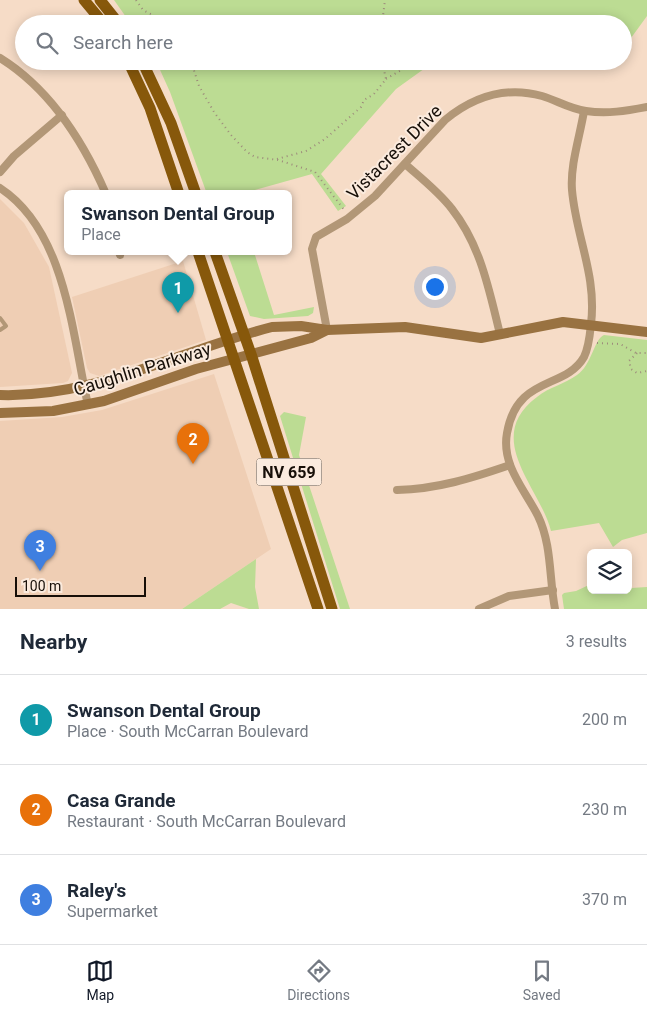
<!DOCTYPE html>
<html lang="en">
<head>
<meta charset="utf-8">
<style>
	:root { --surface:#fff; --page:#f2f2f3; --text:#1f2937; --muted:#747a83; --line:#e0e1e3; --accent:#111827 }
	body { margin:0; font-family:Roboto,sans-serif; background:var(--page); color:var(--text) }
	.controls { position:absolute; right:15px; bottom:15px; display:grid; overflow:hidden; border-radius:8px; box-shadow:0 2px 12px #0003 }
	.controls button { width:45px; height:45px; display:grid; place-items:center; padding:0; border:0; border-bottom:1px solid var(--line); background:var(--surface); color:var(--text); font:25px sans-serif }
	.scale { position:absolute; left:15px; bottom:12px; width:131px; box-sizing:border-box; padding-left:5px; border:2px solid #170f08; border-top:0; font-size:14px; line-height:18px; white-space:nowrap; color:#170f08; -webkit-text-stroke:4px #fbebde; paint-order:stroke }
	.you { position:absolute; left:434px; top:286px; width:18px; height:18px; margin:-12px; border:4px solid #fff; border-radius:50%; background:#1a73e8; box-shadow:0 0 0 8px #1a73e833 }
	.badge { display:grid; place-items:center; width:32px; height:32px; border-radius:50%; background:var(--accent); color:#fff; font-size:16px; font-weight:700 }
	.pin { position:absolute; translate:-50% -41px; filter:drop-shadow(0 1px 2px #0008) }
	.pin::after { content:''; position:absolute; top:26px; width:18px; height:15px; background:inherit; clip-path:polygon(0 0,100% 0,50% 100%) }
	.popup { position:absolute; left:64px; top:190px; width:228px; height:65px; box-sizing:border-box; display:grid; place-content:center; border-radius:8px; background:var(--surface); filter:drop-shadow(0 1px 4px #0005); font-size:16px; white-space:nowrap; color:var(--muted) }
	.popup b { font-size:19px; color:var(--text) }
	.popup::after { content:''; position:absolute; left:50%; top:100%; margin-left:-10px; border:10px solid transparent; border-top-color:var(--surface) }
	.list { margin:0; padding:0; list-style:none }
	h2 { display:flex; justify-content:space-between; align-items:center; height:65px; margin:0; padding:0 20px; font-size:21px }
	h2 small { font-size:16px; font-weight:400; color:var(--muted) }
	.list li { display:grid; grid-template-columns:32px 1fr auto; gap:15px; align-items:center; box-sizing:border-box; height:90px; padding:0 20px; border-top:1px solid var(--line) }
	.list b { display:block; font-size:19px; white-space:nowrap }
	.list p { margin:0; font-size:16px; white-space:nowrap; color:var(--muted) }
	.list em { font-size:16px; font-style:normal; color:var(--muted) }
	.icon { flex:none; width:28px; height:28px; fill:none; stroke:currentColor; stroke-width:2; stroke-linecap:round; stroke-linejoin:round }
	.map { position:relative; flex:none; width:647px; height:609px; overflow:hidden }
	.search { position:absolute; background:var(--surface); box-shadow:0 2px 12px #0003; left:15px; right:15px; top:15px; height:55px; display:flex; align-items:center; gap:12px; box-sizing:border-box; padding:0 18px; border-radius:28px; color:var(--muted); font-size:19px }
	.sheet { height:335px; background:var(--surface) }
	nav { display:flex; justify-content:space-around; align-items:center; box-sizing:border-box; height:70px; border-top:1px solid var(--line); background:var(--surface); font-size:14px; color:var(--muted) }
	nav a { display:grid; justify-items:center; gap:2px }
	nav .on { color:var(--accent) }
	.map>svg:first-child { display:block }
	.built { fill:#efceb4 }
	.green { fill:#bcdc93 }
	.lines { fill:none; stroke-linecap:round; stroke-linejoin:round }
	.path { stroke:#9d8b7b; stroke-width:2; stroke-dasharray:1 4; stroke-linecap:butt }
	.lane { stroke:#b29777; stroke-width:4 }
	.street { stroke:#b29777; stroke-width:8 }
	.secondary { stroke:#997241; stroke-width:10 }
	.primary { stroke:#87580b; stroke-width:11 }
	.labels { text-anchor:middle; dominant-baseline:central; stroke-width:4; stroke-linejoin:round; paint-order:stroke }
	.shield { fill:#fbebde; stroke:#5b5148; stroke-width:1 }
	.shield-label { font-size:16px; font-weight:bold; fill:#170f08 }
	.street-label { font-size:18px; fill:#170f08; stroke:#fbebde }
</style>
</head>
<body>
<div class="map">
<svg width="647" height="609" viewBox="0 0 647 609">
	<rect width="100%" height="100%" fill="#f6dcc7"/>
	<g class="built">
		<path d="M 0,199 L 24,223 L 49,267 L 72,373 L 68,381 L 63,383 L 0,387 Z"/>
		<path d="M 183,261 L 206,340 L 99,376 L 90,373 L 87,368 L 72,297 Z"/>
		<path d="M 214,374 L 271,549 L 182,609 L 0,609 L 0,421 L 62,417 L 102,410 Z"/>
	</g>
	<g class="green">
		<path d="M 114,0 L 647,0 L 647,16 L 623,49 L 623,24 L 131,24 Z"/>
		<path d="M 156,61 L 435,61 L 396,89 L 321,174 L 346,206 L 338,211 L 312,174 L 241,194 L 207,194 L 170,92 Z"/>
		<path d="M 227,252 L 254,252 L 274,315 L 314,307 L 313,313 L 308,316 L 264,319 L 250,316 Z"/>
		<path d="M 604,335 L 647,340 L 647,533 L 622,540 L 613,547 L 599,523 L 551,531 C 540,487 482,438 537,397 C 549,387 565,384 577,375 C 592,365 594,339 604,335 Z"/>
		<path d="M 284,412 L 306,417 L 299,455 L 350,609 L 340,609 L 280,416 Z"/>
		<path d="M 256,559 L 255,587 L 259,609 L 249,609 L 231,603 L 220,609 L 182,609 Z"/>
		<path d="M 591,584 L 591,590 L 628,590 L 628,585 L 631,588 L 647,587 L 647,609 L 564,609 L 562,595 L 564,593 L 576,591 Z"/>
	</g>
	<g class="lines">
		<g class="path">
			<path d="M 136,0 L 143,10 L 170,24"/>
			<path d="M 382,24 L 385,0"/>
			<path d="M 191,61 L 199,86 L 214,112 L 231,135 L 247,152 L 255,157 L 278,160 L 315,172 L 345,211"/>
			<path d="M 386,79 L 417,61"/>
			<path d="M 277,159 L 306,151 L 325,139 L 361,107 L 364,100 L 374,94 L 386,79 L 382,61"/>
			<path d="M 597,343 L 620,344 L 636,353 L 647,353"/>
			<path d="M 637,353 L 629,361 L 631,369 L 637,373 L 647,371"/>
		</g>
		<path class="lane" d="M 0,318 L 6,326 L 0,330"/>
		<g class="street">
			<path d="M 0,58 C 50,89 83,141 106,194"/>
			<path d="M 405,164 C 421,178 439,192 452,209 C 481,246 489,290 500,334"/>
			<path d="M 0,172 L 14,156 L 62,115"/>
			<path d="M 0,188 C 66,231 72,334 88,405"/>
			<path d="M 119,252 L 120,255"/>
			<path d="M 327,330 L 312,249 L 316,237 L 347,219 L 375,196 L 445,120 C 473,97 506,86 542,96 C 556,100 570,109 586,111 C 607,114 626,111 647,107"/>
			<path d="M 397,490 C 438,489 472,478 510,465"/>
			<path d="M 479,609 L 509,596 L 553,590"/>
			<path d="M 555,609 C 549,578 552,545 538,516 C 525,490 501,465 507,433 C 517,375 565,390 584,357 C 589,347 590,334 591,324 C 597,275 576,237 572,190 C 570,165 580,136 584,111"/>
		</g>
		<g class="secondary">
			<path d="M 0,395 C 96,398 181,350 272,327 L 301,326 L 327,330 L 405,327 L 481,338 L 563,322 L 647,332"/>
			<path d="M 0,413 L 53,411 L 104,401 L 196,369 L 311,338 L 327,330"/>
		</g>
		<g class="primary">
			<path d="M 84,0 L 104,24"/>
			<path d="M 100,0 L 119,24"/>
			<path d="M 128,61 L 150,108 L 179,194"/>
			<path d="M 142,61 L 171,123 L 196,194"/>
			<path d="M 198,252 L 318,609"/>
			<path d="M 215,252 L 251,354 L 332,609"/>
		</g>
	</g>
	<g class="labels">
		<rect class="shield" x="256.5" y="458.5" width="65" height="27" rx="4"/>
		<g class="shield-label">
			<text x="289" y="472">NV 659</text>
		</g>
		<g class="street-label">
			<text transform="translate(394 152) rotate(-45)">Vistacrest Drive</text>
			<text transform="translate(142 369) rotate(-17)">Caughlin Parkway</text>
		</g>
	</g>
</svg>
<div class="controls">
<button><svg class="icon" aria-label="layers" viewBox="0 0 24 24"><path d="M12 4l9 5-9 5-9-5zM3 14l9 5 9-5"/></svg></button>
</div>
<div class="scale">100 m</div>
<div class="you"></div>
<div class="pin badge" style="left:178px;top:313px;background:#0f9aa8">1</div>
<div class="popup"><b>Swanson Dental Group</b>Place</div>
<div class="pin badge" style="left:193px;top:464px;background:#e8710a">2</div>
<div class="pin badge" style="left:40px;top:571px;background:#3f7fe0">3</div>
<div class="search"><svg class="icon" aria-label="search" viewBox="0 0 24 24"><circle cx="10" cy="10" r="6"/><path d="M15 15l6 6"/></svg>Search here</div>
</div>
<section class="sheet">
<h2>Nearby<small>3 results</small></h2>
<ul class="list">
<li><span class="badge" style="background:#0f9aa8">1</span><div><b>Swanson Dental Group</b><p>Place · South McCarran Boulevard</p></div><em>200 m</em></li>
<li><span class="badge" style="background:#e8710a">2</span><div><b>Casa Grande</b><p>Restaurant · South McCarran Boulevard</p></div><em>230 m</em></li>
<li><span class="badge" style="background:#3f7fe0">3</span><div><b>Raley's</b><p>Supermarket</p></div><em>370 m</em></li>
</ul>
</section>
<nav>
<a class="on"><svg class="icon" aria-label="map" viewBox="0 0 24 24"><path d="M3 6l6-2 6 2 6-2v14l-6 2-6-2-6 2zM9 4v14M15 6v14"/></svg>Map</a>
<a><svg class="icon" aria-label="directions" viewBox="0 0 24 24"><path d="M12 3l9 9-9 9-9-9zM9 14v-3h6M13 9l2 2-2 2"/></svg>Directions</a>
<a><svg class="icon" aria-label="saved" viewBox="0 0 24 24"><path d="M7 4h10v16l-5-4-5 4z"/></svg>Saved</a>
</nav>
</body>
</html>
